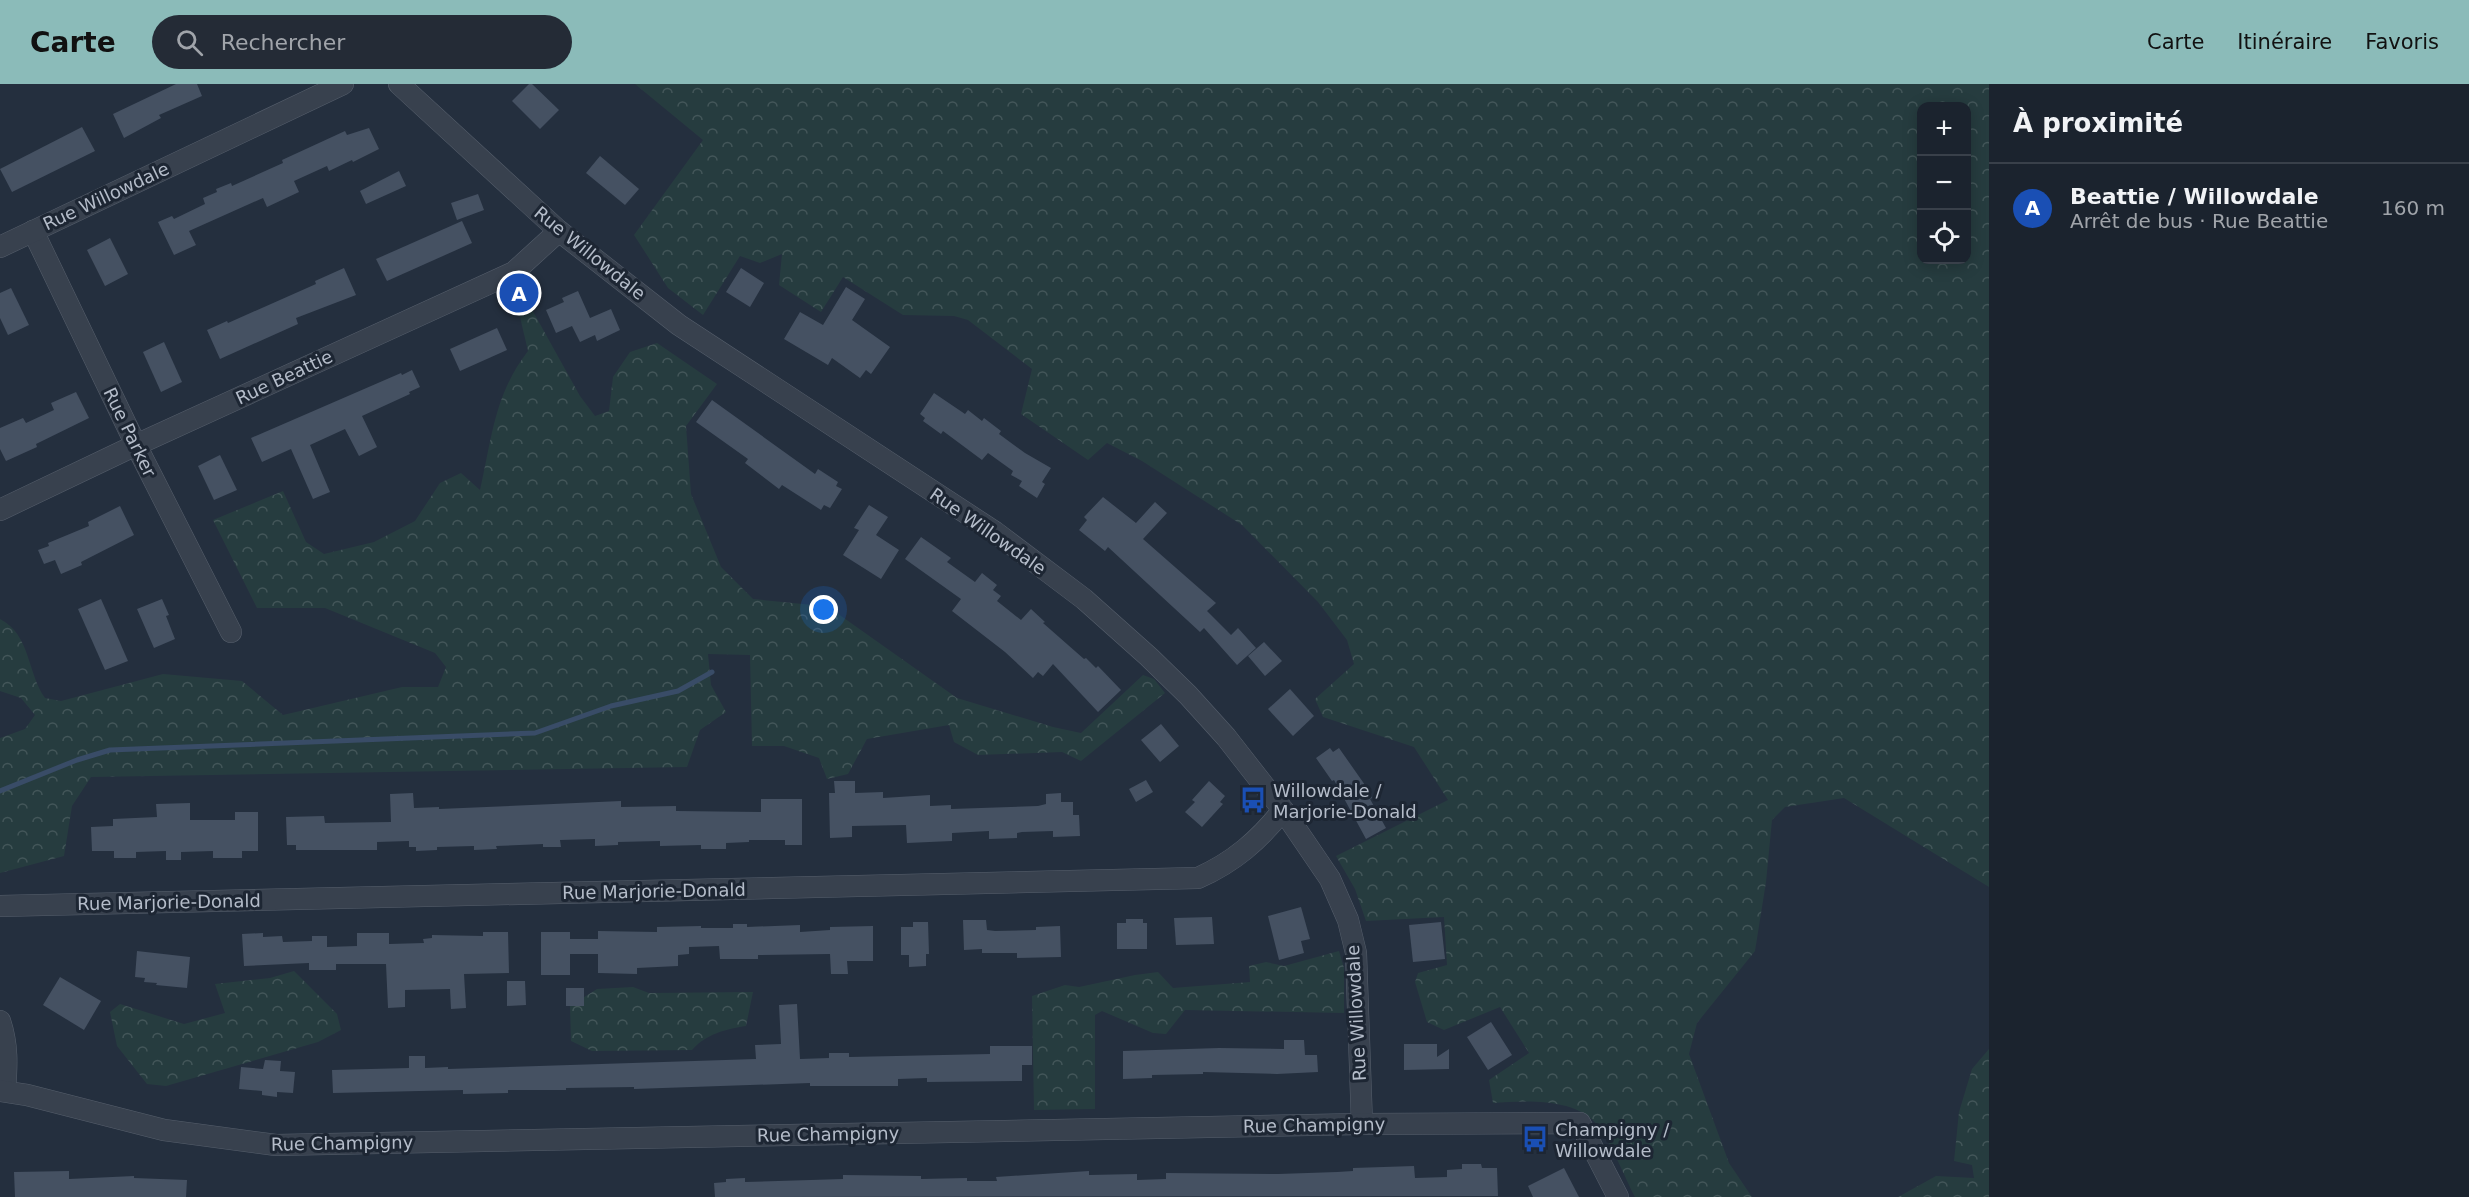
<!DOCTYPE html>
<html lang="fr">
<head>
<meta charset="utf-8">
<style>
	:root { --surface:#1b232e; --page:#242b36; --text:#f1f3f6; --muted:#a0a4aa; --line:#39404a; --accent:#8bbbb9 }
	body { margin:0; font-family:"DejaVu Sans",sans-serif; background:var(--page); color:var(--text) }
	.controls { position:absolute; right:18px; top:18px; display:grid; overflow:hidden; border-radius:12px; box-shadow:0 3px 15px #0003 }
	.controls button { width:54px; height:54px; display:grid; place-items:center; padding:0; border:0; border-bottom:2px solid var(--line); background:var(--surface); color:var(--text); font:30px sans-serif }
	.you { position:absolute; left:824px; top:526px; width:21px; height:21px; margin:-15px; border:4px solid #fff; border-radius:50%; background:#1a73e8; box-shadow:0 0 0 9px #1a73e833 }
	.badge { display:grid; place-items:center; width:39px; height:39px; border-radius:50%; background:var(--accent); color:#fff; font-size:20px; font-weight:700 }
	.pin { position:absolute; translate:-50% -50%; border:3px solid #fff; box-shadow:0 2px 6px #0006 }
	.list { margin:0; padding:0; list-style:none }
	h2 { display:flex; justify-content:space-between; align-items:center; height:78px; margin:0; padding:0 24px; font-size:26px }
	h2 small { font-size:20px; font-weight:400; color:var(--muted) }
	.list li { display:grid; grid-template-columns:39px 1fr auto; gap:18px; align-items:center; box-sizing:border-box; height:90px; padding:0 24px; border-top:2px solid var(--line) }
	.list b { display:block; font-size:22px; white-space:nowrap }
	.list p { margin:0; font-size:20px; white-space:nowrap; color:var(--muted) }
	.list em { font-size:20px; font-style:normal; color:var(--muted) }
	.icon { flex:none; width:33px; height:33px; fill:none; stroke:currentColor; stroke-width:2; stroke-linecap:round; stroke-linejoin:round }
	.map { position:relative; flex:none; width:1989px; height:1113px; overflow:hidden }
	header { display:flex; align-items:center; gap:36px; box-sizing:border-box; height:84px; padding:0 30px; background:var(--accent); color:#111 }
	header strong { font-size:28px }
	nav { display:flex; gap:33px; margin-inline-start:auto; font-size:21px }
	.search { width:420px; height:54px; background:var(--page); display:flex; align-items:center; gap:15px; box-sizing:border-box; padding:0 21px; border-radius:33px; color:var(--muted); font-size:22px }
	main { display:flex }
	aside { flex:1; background:var(--surface) }
	.map>svg:first-child { display:block }
	.forest { fill:url(#forest-crowns); fill-rule:evenodd }
	.lines { fill:none; stroke-linecap:round; stroke-linejoin:round }
	.stream { stroke:#394c67; stroke-width:5 }
	.building { fill:#455162 }
	.minor-casing { stroke:#565f6c; stroke-width:22 }
	.minor { stroke:#38414e; stroke-width:21 }
	.labels { text-anchor:middle; dominant-baseline:central; stroke-width:6; stroke-linejoin:round; paint-order:stroke }
	.street-label { font-size:18px; fill:#b4bcc9; stroke:#1d2633 }
	.poi-label { font-size:18px; fill:#b4bcc9; stroke:#1d2633; text-anchor:start }
</style>
</head>
<body>
<header>
<strong>Carte</strong>
<div class="search"><svg class="icon" aria-label="search" viewBox="0 0 24 24"><circle cx="10" cy="10" r="6"/><path d="M15 15l6 6"/></svg>Rechercher</div>
<nav><a>Carte</a><a>Itinéraire</a><a>Favoris</a></nav>
</header>
<main>
<div class="map">
<svg width="1989" height="1113" viewBox="0 0 1989 1113">
	<defs>
		<pattern id="forest-crowns" width="20" height="18" patternUnits="userSpaceOnUse" patternTransform="scale(1.5)"><rect width="20" height="18" fill="#263c3f"/><path d="M2 6a3 3 0 1 1 6 0M12 15a3 3 0 1 1 6 0" fill="none" stroke="#435659"/></pattern>
	</defs>
	<rect width="100%" height="100%" fill="#242f3e"/>
	<g class="forest">
		<path d="M 635,0 L 1989,0 L 1989,803 L 1844,714 L 1785,723 L 1772,736 L 1766,798 L 1755,867 L 1697,939 L 1689,970 L 1729,1079 L 1752,1113 L 1635,1113 C 1625,1094 1611,1058 1598,1042 C 1576,1013 1524,1017 1493,1019 L 1489,996 L 1529,969 L 1500,923 L 1444,946 L 1427,938 L 1415,898 L 1418,889 L 1447,881 L 1444,833 L 1366,837 L 1355,805 L 1336,772 L 1448,716 L 1414,663 L 1323,633 L 1315,615 L 1354,580 L 1347,556 L 1318,518 L 1242,441 L 1142,377 L 1107,359 L 1088,376 L 1021,330 L 1032,285 L 968,236 L 954,232 L 903,231 L 843,193 L 821,228 L 779,201 L 782,170 L 760,179 L 740,172 L 703,231 L 668,204 L 634,151 L 703,56 ZM 1922,22 L 1966,22 L 1966,176 L 1922,176 Z"/>
		<path d="M 520,204 L 580,312 L 595,332 L 609,327 L 613,293 L 630,268 L 657,259 L 717,300 L 686,342 L 691,410 L 721,483 L 753,515 L 823,522 L 834,527 L 957,614 L 1053,643 L 1081,649 L 1143,591 L 1154,595 L 1165,609 L 1081,677 L 1062,668 L 978,671 L 954,658 L 949,641 L 867,655 L 848,690 L 827,695 L 819,674 L 784,662 L 752,662 L 750,571 L 708,570 L 711,601 L 726,628 L 700,646 L 687,683 L 91,693 L 72,722 L 64,772 L 0,789 L 0,654 L 25,645 L 35,631 L 21,614 L 0,607 L 0,535 C 31,551 27,589 45,614 L 61,617 L 163,590 L 242,597 L 283,631 L 402,603 L 438,603 L 446,583 L 435,569 L 325,524 L 257,524 L 213,436 L 283,407 L 306,458 L 324,470 L 374,458 L 415,437 L 440,399 L 461,389 L 480,406 C 492,354 494,311 528,267 L 520,233 L 508,212 Z"/>
		<path d="M 1339,867 L 1344,884 L 1344,929 L 1185,926 L 1166,950 L 1153,949 L 1102,927 L 1095,931 L 1095,1025 L 1034,1026 L 1032,912 L 1065,901 L 1079,903 L 1135,891 L 1158,888 L 1173,904 L 1250,898 L 1249,882 L 1266,878 L 1284,882 Z"/>
		<path d="M 294,887 L 337,930 L 341,946 L 318,958 L 166,1002 L 147,1000 L 117,962 L 110,928 L 120,920 L 184,940 L 225,929 L 215,900 L 270,894 Z"/>
		<path d="M 633,903 L 649,909 L 753,908 L 746,942 C 726,945 706,950 692,966 L 592,967 L 571,957 L 570,922 L 597,905 Z"/>
		<path d="M 1989,965 L 1989,1113 L 1898,1113 L 1936,1092 L 1974,1094 L 1972,1081 L 1954,1077 L 1959,1028 L 1972,985 Z"/>
	</g>
	<g class="lines">
		<path class="stream" d="M 0,707 L 77,676 L 110,666 L 535,649 L 611,622 L 678,607 L 712,588"/>
	</g>
	<g class="building">
		<path d="M 176,0 L 197,0 L 202,12 L 159,31 L 161,34 L 124,54 L 113,30 Z"/>
		<path d="M 529,0 L 532,0 L 559,26 L 540,45 L 512,17 Z"/>
		<path d="M 82,43 L 95,67 L 12,108 L 0,85 Z"/>
		<path d="M 369,44 L 379,65 L 353,78 L 352,76 L 329,87 L 327,82 L 294,97 L 299,108 L 267,123 L 263,114 L 189,147 L 196,161 L 174,171 L 158,138 L 172,132 L 174,135 L 205,120 L 203,114 L 217,108 L 216,105 L 231,99 L 232,102 L 283,79 L 282,76 L 345,47 L 347,51 Z"/>
		<path d="M 600,72 L 639,105 L 625,121 L 586,89 Z"/>
		<path d="M 399,87 L 406,102 L 366,120 L 360,107 Z"/>
		<path d="M 478,110 L 484,126 L 457,136 L 451,119 Z"/>
		<path d="M 462,137 L 472,159 L 387,197 L 376,175 Z"/>
		<path d="M 110,154 L 128,190 L 105,202 L 87,166 Z"/>
		<path d="M 344,184 L 356,211 L 296,234 L 298,240 L 220,275 L 207,246 L 227,237 L 228,239 L 316,200 L 315,197 Z"/>
		<path d="M 741,184 L 764,199 L 750,223 L 726,208 Z"/>
		<path d="M 846,203 L 865,215 L 852,236 L 890,263 L 871,290 L 866,286 L 860,294 L 832,274 L 828,281 L 784,255 L 800,228 L 823,241 Z"/>
		<path d="M 11,204 L 29,241 L 8,251 L 0,234 L 0,209 Z"/>
		<path d="M 578,207 L 590,234 L 611,225 L 620,246 L 597,257 L 595,251 L 580,258 L 572,242 L 556,249 L 546,226 L 564,218 L 562,214 Z"/>
		<path d="M 497,244 L 507,266 L 460,287 L 450,265 Z"/>
		<path d="M 164,258 L 182,298 L 161,308 L 143,268 Z"/>
		<path d="M 412,286 L 420,303 L 409,308 L 410,310 L 362,332 L 377,363 L 359,372 L 345,345 L 310,361 L 330,408 L 313,415 L 291,365 L 262,378 L 251,354 L 401,289 L 402,291 Z"/>
		<path d="M 76,308 L 89,334 L 36,360 L 37,363 L 6,377 L 0,365 L 0,344 L 23,334 L 26,339 L 54,326 L 51,319 Z"/>
		<path d="M 934,309 L 965,330 L 968,326 L 982,337 L 984,334 L 1001,347 L 999,350 L 1025,369 L 1051,384 L 1042,398 L 1045,400 L 1037,414 L 1019,402 L 1022,397 L 1011,391 L 1013,387 L 988,369 L 982,376 L 943,347 L 941,350 L 923,337 L 925,334 L 920,330 Z"/>
		<path d="M 712,316 L 815,390 L 818,385 L 838,398 L 836,402 L 842,405 L 830,424 L 824,421 L 821,426 L 782,401 L 779,405 L 745,379 L 748,375 L 696,338 Z"/>
		<path d="M 220,371 L 237,406 L 214,416 L 198,382 Z"/>
		<path d="M 1103,413 L 1136,439 L 1155,418 L 1167,429 L 1143,455 L 1216,519 L 1207,527 L 1231,551 L 1238,544 L 1256,564 L 1237,581 L 1204,544 L 1200,548 L 1108,463 L 1105,467 L 1079,446 L 1087,436 L 1084,433 Z"/>
		<path d="M 869,421 L 888,433 L 876,451 L 899,466 L 881,495 L 843,471 L 859,446 L 854,444 Z"/>
		<path d="M 120,422 L 134,451 L 81,478 L 82,481 L 61,490 L 55,476 L 44,480 L 38,466 L 49,462 L 48,459 L 89,442 L 88,438 Z"/>
		<path d="M 921,453 L 951,474 L 947,478 L 975,498 L 982,489 L 997,501 L 993,506 L 1001,512 L 997,517 L 1021,536 L 1031,525 L 1045,538 L 1043,539 L 1084,575 L 1086,574 L 1096,584 L 1098,582 L 1121,606 L 1098,628 L 1053,580 L 1043,592 L 1038,588 L 1033,594 L 1005,568 L 952,527 L 961,515 L 905,475 Z"/>
		<path d="M 101,515 L 128,577 L 105,586 L 78,525 Z"/>
		<path d="M 162,515 L 169,531 L 166,532 L 175,555 L 154,564 L 137,525 Z"/>
		<path d="M 1264,558 L 1282,577 L 1265,592 L 1248,572 Z"/>
		<path d="M 1290,605 L 1314,632 L 1293,652 L 1268,625 Z"/>
		<path d="M 1161,640 L 1179,662 L 1160,678 L 1141,656 Z"/>
		<path d="M 1330,664 L 1333,668 L 1339,664 L 1365,701 L 1372,714 L 1370,715 L 1386,744 L 1366,755 L 1334,696 L 1332,697 L 1316,674 Z"/>
		<path d="M 1146,696 L 1153,708 L 1136,718 L 1129,705 Z"/>
		<path d="M 834,697 L 855,697 L 855,709 L 883,708 L 883,714 L 930,711 L 930,722 L 951,721 L 951,725 L 1038,722 L 1046,720 L 1046,710 L 1061,709 L 1061,718 L 1073,718 L 1073,731 L 1079,731 L 1080,752 L 1053,753 L 1053,747 L 1022,748 L 1017,749 L 1017,754 L 989,755 L 989,747 L 952,749 L 952,757 L 907,759 L 906,741 L 852,742 L 852,753 L 830,754 L 829,709 L 835,709 Z"/>
		<path d="M 1209,697 L 1225,712 L 1220,718 L 1223,720 L 1202,743 L 1185,728 L 1195,718 L 1192,716 Z"/>
		<path d="M 413,709 L 414,724 L 439,723 L 439,725 L 621,717 L 621,723 L 676,722 L 676,727 L 761,728 L 761,715 L 802,715 L 802,761 L 785,761 L 785,756 L 749,756 L 749,758 L 726,759 L 726,765 L 701,765 L 701,761 L 660,762 L 660,757 L 618,758 L 618,761 L 595,762 L 595,755 L 560,756 L 561,763 L 543,763 L 543,760 L 496,762 L 497,765 L 474,766 L 474,762 L 437,763 L 437,766 L 416,767 L 416,763 L 409,763 L 409,757 L 377,758 L 377,766 L 296,766 L 296,761 L 287,761 L 286,733 L 324,732 L 325,739 L 391,738 L 390,710 Z"/>
		<path d="M 190,719 L 190,736 L 235,736 L 235,728 L 258,728 L 258,767 L 242,767 L 242,774 L 213,774 L 213,767 L 181,768 L 181,776 L 166,776 L 166,767 L 136,768 L 136,774 L 114,774 L 114,767 L 92,767 L 91,743 L 113,742 L 113,735 L 157,733 L 156,720 Z"/>
		<path d="M 1301,823 L 1310,855 L 1301,857 L 1304,869 L 1279,876 L 1268,832 Z"/>
		<path d="M 1212,833 L 1214,860 L 1176,861 L 1174,834 Z"/>
		<path d="M 1126,835 L 1143,835 L 1143,839 L 1147,839 L 1147,865 L 1117,865 L 1117,839 L 1126,839 Z"/>
		<path d="M 963,836 L 986,836 L 987,846 L 995,847 L 1036,846 L 1036,843 L 1060,842 L 1061,873 L 1017,874 L 1017,869 L 982,869 L 982,865 L 964,866 Z"/>
		<path d="M 913,838 L 928,838 L 929,870 L 926,870 L 926,882 L 909,883 L 909,871 L 901,871 L 901,843 L 913,843 Z"/>
		<path d="M 1441,838 L 1445,875 L 1413,878 L 1409,841 Z"/>
		<path d="M 733,840 L 747,840 L 747,843 L 800,841 L 800,848 L 830,846 L 830,843 L 873,842 L 873,877 L 847,877 L 848,890 L 831,890 L 830,870 L 758,871 L 758,875 L 720,875 L 719,862 L 689,863 L 689,870 L 678,871 L 678,882 L 637,884 L 637,890 L 598,889 L 598,870 L 570,870 L 570,891 L 541,891 L 541,848 L 570,848 L 570,855 L 598,855 L 598,847 L 657,848 L 657,843 L 701,842 L 701,844 L 733,844 Z"/>
		<path d="M 483,848 L 508,848 L 509,889 L 464,890 L 466,924 L 451,925 L 450,905 L 405,906 L 405,923 L 388,924 L 386,880 L 336,880 L 336,886 L 309,886 L 309,879 L 244,882 L 242,850 L 263,849 L 263,853 L 282,852 L 283,858 L 312,857 L 312,852 L 327,852 L 327,863 L 357,862 L 357,849 L 389,849 L 389,860 L 424,859 L 423,855 L 432,854 L 432,851 L 483,852 Z"/>
		<path d="M 137,867 L 190,873 L 187,904 L 156,901 L 157,899 L 144,898 L 145,894 L 135,893 Z"/>
		<path d="M 60,893 L 101,917 L 84,946 L 43,921 Z"/>
		<path d="M 507,897 L 525,897 L 526,921 L 507,922 Z"/>
		<rect x="566" y="904" width="18" height="18"/>
		<path d="M 797,920 L 800,975 L 829,974 L 829,969 L 849,969 L 849,973 L 990,970 L 990,962 L 1032,962 L 1032,981 L 1022,981 L 1022,997 L 927,998 L 927,994 L 898,995 L 898,1002 L 810,1002 L 810,999 L 634,1005 L 634,1003 L 566,1004 L 566,1006 L 508,1006 L 508,1009 L 463,1010 L 463,1006 L 333,1009 L 332,986 L 409,984 L 409,972 L 425,972 L 425,984 L 448,983 L 448,985 L 756,975 L 755,961 L 781,960 L 779,921 Z"/>
		<path d="M 1491,938 L 1512,971 L 1488,986 L 1467,953 Z"/>
		<path d="M 1284,956 L 1304,956 L 1305,971 L 1317,971 L 1318,988 L 1277,990 L 1203,988 L 1203,990 L 1152,991 L 1152,994 L 1123,995 L 1123,967 L 1219,964 L 1284,965 Z"/>
		<path d="M 1404,960 L 1437,960 L 1437,973 L 1449,965 L 1449,985 L 1404,986 Z"/>
		<path d="M 265,976 L 281,977 L 280,987 L 295,988 L 293,1009 L 277,1008 L 277,1013 L 262,1011 L 262,1007 L 239,1005 L 241,983 L 263,985 Z"/>
		<path d="M 1462,1080 L 1481,1080 L 1482,1084 L 1497,1084 L 1498,1112 L 715,1113 L 714,1099 L 726,1098 L 726,1095 L 745,1094 L 745,1098 L 843,1095 L 843,1091 L 921,1092 L 921,1095 L 967,1094 L 967,1097 L 997,1097 L 996,1093 L 1089,1087 L 1089,1091 L 1137,1090 L 1137,1096 L 1166,1095 L 1166,1089 L 1278,1090 L 1337,1088 L 1353,1087 L 1353,1084 L 1414,1082 L 1415,1094 L 1447,1093 L 1447,1086 L 1462,1085 Z"/>
		<path d="M 1564,1084 L 1579,1113 L 1533,1113 L 1528,1102 Z"/>
		<path d="M 69,1087 L 69,1095 L 134,1092 L 134,1094 L 187,1096 L 186,1113 L 15,1113 L 14,1088 Z"/>
	</g>
	<g class="lines">
		<g class="minor-casing">
			<g id="minor">
				<path d="M 399,0 L 559,147 L 679,241 L 995,448 L 1084,515 L 1149,573 L 1188,611 L 1226,653 L 1283,726 L 1330,795 L 1348,836 L 1356,869 L 1362,1040"/>
				<path d="M 33,147 L 136,361 L 231,548"/>
				<path d="M 0,163 L 343,0"/>
				<path d="M 0,426 L 136,361 L 514,188 L 559,147"/>
				<path d="M 0,822 L 1198,794 C 1234,778 1259,756 1283,726"/>
				<path d="M 0,937 C 8,961 7,981 5,1007"/>
				<path d="M 0,1007 L 27,1011 L 164,1046 L 276,1061 L 1362,1040 L 1580,1039 L 1618,1113"/>
			</g>
		</g>
		<use href="#minor" class="minor"/>
	</g>
	<defs>
		<g id="bus-bare" transform="scale(2.07)"><path d="M-5-6H5V4H4V6H2V4H-2V6H-4V4H-5ZM-3.5-4V0h7V-4ZM-3.5 1.2v1.5H-2V1.2ZM2 1.2v1.5H3.5V1.2Z" fill="#1a4fb4" stroke="#1d2633" stroke-width="2.5" paint-order="stroke"/></g>
	</defs>
	<g fill-rule="evenodd">
		<use href="#bus-bare" x="1253" y="716"/>
		<use href="#bus-bare" x="1535" y="1055"/>
	</g>
	<g class="labels">
		<g class="street-label">
			<text transform="translate(106 112) rotate(-25)">Rue Willowdale</text>
			<text transform="translate(590 169) rotate(39)">Rue Willowdale</text>
			<text transform="translate(284 293) rotate(-25)">Rue Beattie</text>
			<text transform="translate(130 348) rotate(64)">Rue Parker</text>
			<text transform="translate(988 447) rotate(35)">Rue Willowdale</text>
			<text transform="translate(654 807) rotate(-1)">Rue Marjorie-Donald</text>
			<text transform="translate(169 818) rotate(-1)">Rue Marjorie-Donald</text>
			<text transform="translate(1356 929) rotate(-93)">Rue Willowdale</text>
			<text transform="translate(1314 1041) rotate(-1)">Rue Champigny</text>
			<text transform="translate(828 1050) rotate(-1)">Rue Champigny</text>
			<text transform="translate(342 1059) rotate(-1)">Rue Champigny</text>
		</g>
		<g class="poi-label">
			<text x="1273" y="706">Willowdale /<tspan x="1273" dy="21">Marjorie-Donald</tspan></text>
			<text x="1555" y="1045">Champigny /<tspan x="1555" dy="21">Willowdale</tspan></text>
		</g>
	</g>
</svg>
<div class="controls">
<button>+</button>
<button>−</button>
<button><svg class="icon" aria-label="locate" viewBox="0 0 24 24"><circle cx="12" cy="12" r="6"/><path d="M12 2v4M12 18v4M2 12h4M18 12h4"/></svg></button>
</div>
<div class="you"></div>
<div class="pin badge" style="left:519px;top:209px;background:#1a4fb4">A</div>
</div>
<aside>
<h2>À proximité<small></small></h2>
<ul class="list">
<li><span class="badge" style="background:#1a4fb4">A</span><div><b>Beattie / Willowdale</b><p>Arrêt de bus · Rue Beattie</p></div><em>160 m</em></li>
</ul>
</aside>
</main>
</body>
</html>
